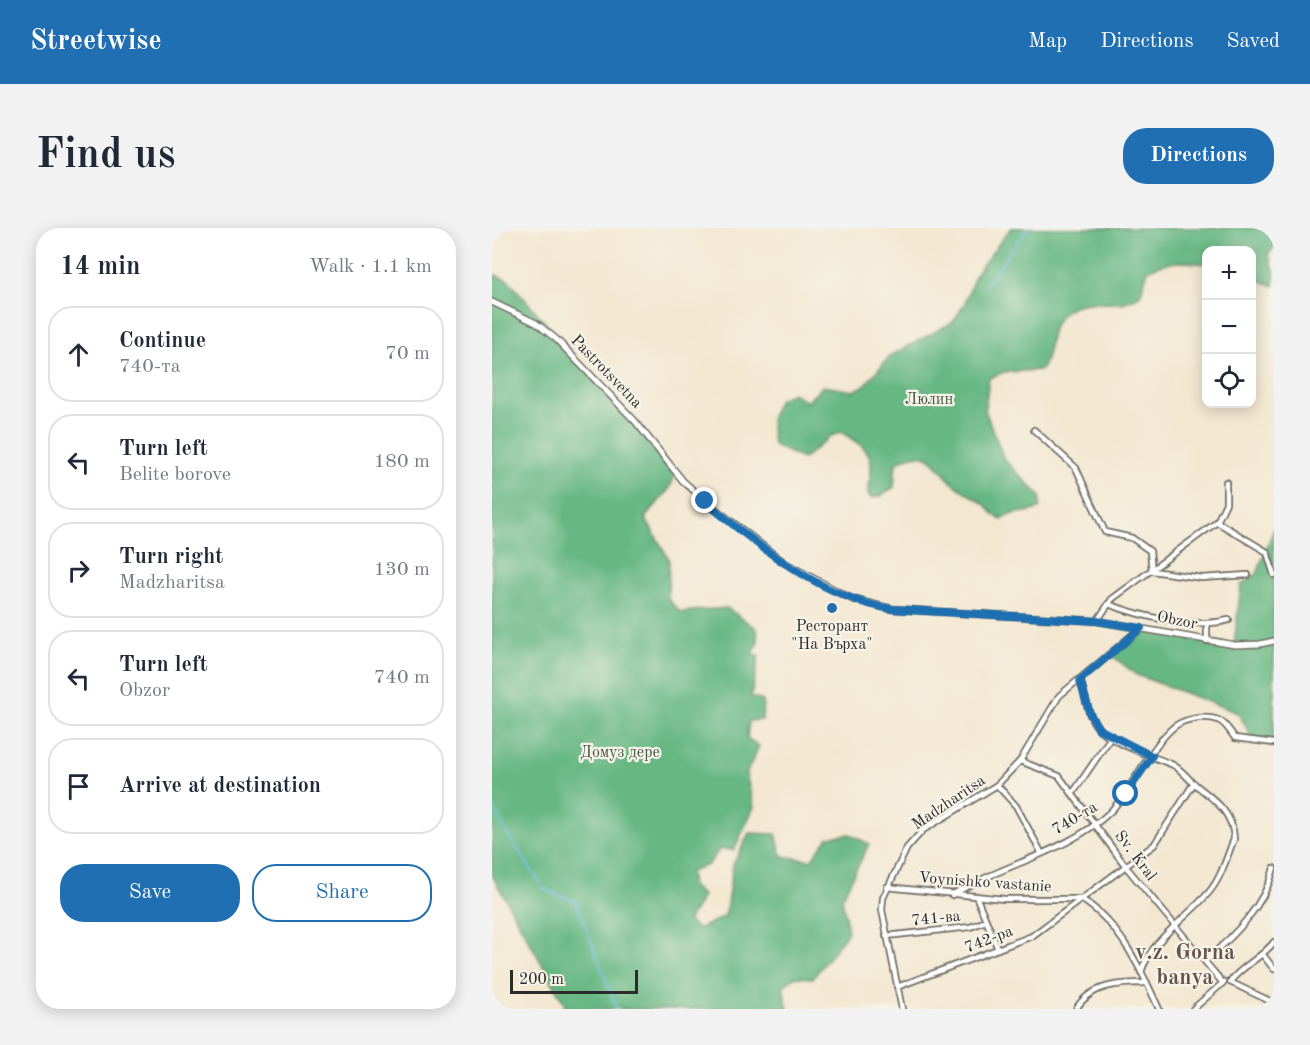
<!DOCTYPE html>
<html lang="en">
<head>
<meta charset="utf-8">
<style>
	:root { --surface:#fff; --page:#f2f2f3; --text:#1f2937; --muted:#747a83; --line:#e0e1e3; --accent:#1f6fb2 }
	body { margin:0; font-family:"Old Standard TT",serif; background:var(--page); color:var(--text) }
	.controls { position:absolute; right:18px; top:18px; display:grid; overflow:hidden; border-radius:12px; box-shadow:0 3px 15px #0003 }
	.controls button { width:54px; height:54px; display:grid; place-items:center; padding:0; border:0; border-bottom:2px solid var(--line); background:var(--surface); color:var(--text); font:30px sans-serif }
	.scale { position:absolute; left:18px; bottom:15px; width:128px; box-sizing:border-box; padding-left:6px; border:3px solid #2b2b2b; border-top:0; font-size:16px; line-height:21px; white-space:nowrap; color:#2b2b2b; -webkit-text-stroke:4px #f7f3e8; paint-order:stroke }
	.stop { position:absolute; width:18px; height:18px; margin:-14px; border:4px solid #1f6fb2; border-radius:50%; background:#fff }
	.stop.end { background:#1f6fb2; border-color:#fff; box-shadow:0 2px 6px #0008 }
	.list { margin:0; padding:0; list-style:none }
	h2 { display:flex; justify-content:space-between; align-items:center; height:78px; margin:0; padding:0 24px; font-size:26px }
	h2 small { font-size:20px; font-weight:400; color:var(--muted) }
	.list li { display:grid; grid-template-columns:39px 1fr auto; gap:18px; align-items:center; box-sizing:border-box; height:96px; margin:0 12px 12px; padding:0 12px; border:2px solid var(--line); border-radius:24px }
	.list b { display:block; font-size:22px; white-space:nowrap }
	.list p { margin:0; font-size:20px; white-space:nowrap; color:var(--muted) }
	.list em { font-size:20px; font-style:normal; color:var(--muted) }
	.actions { display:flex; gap:12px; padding:18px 24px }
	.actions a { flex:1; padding:14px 0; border:2px solid var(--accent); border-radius:24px; text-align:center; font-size:21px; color:var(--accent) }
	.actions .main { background:var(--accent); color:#fff }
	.icon { flex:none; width:33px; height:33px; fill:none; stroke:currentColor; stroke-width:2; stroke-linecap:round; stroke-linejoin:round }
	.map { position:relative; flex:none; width:782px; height:781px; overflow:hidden; border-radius:24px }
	header { display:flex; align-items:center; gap:36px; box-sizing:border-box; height:84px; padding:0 30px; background:var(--accent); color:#fff }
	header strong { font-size:28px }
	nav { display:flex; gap:33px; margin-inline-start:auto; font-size:21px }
	.intro { display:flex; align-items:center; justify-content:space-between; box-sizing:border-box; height:144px; padding:0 36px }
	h1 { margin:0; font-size:42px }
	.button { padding:15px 27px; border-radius:24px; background:var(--accent); color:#fff; font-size:21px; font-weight:700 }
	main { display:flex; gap:36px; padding:0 36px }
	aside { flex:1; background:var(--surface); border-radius:24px; box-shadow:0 3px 15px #0003 }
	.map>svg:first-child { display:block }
	.forest { fill:#66b782; stroke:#487156; stroke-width:1.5 }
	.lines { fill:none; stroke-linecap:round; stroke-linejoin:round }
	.stream { stroke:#7bbdf1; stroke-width:1.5 }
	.minor-casing { stroke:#716d65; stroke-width:8 }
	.tertiary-casing { stroke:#716d65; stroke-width:8 }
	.minor { stroke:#fff; stroke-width:4.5 }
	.tertiary { stroke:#fff; stroke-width:5 }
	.route { stroke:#1f6fb2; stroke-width:8 }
	.poi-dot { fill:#1f6fb2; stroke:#f7f3e8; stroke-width:2 }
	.labels { text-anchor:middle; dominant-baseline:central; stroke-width:4.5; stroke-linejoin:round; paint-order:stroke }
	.street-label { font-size:16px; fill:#2b2b2b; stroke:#f7f3e8 }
	.park-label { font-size:16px; fill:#405647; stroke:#f7f3e8 }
	.poi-label { font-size:16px; fill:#2b2b2b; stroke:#f7f3e8 }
	.district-label { font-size:22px; font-weight:bold; fill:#64544c; stroke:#f7f3e8 }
</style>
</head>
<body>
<header>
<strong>Streetwise</strong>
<nav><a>Map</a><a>Directions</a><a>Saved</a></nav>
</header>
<div class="intro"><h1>Find us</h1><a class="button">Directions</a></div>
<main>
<aside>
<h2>14 min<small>Walk · 1.1 km</small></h2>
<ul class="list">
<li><svg class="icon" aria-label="ahead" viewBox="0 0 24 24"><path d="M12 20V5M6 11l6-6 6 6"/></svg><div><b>Continue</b><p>740-та</p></div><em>70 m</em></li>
<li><svg class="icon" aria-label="left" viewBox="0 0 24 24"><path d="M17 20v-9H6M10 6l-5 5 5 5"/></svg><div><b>Turn left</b><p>Belite borove</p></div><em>180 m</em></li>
<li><svg class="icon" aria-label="right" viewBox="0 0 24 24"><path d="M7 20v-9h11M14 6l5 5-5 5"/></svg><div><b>Turn right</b><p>Madzharitsa</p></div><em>130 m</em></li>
<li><svg class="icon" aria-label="left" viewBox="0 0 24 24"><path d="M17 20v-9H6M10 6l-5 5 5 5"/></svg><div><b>Turn left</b><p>Obzor</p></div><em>740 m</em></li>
<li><svg class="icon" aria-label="arrive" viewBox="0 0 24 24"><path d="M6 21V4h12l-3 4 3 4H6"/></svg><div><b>Arrive at destination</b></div></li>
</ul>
<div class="actions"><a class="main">Save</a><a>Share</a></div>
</aside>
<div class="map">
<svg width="782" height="781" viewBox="0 0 782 781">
	<rect width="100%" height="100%" fill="#f7f3e8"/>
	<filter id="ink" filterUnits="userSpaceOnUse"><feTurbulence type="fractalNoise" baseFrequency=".0167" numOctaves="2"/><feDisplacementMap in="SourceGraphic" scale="12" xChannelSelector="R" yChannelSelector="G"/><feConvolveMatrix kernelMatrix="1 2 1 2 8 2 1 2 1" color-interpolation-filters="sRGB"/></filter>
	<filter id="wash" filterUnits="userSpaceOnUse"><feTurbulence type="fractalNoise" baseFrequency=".008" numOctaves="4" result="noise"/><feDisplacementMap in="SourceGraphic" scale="24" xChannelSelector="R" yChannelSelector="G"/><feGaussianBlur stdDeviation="1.35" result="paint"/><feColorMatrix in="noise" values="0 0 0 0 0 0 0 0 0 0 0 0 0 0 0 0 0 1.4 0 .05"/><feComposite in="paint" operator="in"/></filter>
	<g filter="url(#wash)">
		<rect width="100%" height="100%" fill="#f3e7d0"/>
		<g class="forest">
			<path d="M 519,0 L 782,0 L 782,20 L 776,26 L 782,42 L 782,58 L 760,50 L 760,22 L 714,22 L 714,36 C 693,33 676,32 656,42 L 648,68 C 642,70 636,74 630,75 C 609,77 583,69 567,89 C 555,105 560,126 549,142 L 512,144 L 497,150 L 493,182 L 512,231 L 548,268 L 548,280 C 535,287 522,281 510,292 C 502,289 500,283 493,277 C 484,269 471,264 462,256 C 441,237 438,215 404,235 L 402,259 L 389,268 L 379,270 L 376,266 C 381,227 384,226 349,204 L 339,208 L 311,231 L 281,217 L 278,191 L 287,171 L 301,165 L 315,174 L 331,158 L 361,163 L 372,158 L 398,128 L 461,94 L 472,77 L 484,45 Z"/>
			<path d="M 0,46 L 16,52 L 141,195 L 183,248 L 177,261 L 153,290 L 177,331 L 176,371 L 188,384 L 235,380 L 265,401 L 266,415 L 261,425 L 267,428 L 259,469 L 271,473 L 270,492 L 257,493 L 255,510 L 267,518 L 254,546 L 262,579 L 242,622 L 228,621 L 216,637 L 198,644 L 200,658 L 211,668 L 196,693 L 206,701 L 233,688 L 241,637 L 257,605 L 284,606 L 290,628 L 319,632 L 336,609 L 358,606 L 377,616 L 350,670 L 356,704 L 321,750 L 302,749 L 291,759 L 296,781 L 71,781 L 73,777 L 0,647 Z"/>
			<path d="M 782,300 L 782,518 L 761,511 L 746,485 L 645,447 L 618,426 L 649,400 L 742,417 L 749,357 L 765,346 Z"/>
		</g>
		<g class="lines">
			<g class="stream">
				<path d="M 492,59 L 536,0"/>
				<path d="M 0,576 L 14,604 L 52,661 L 84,674 L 125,781"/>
			</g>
		</g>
	</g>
	<g filter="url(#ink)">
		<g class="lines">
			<g class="minor-casing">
				<g id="minor">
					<path d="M 542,202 L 584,240 L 613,304 L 640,310 L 658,323 L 660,343"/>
					<path d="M 725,294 L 775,324 L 782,347"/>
					<path d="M 660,343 L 710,350 L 756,347"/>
					<path d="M 616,376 C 651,389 700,401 737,392"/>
					<path d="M 605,393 L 620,371 L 725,294 L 734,275 L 734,254"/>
					<path d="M 715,395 L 715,413"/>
					<path d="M 588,452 C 594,468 595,490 608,502 C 627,518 657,527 679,536 C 687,539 694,548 700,554 C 720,570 741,583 742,611 C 735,628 730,648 718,663 C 696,690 660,710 649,744"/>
					<path d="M 528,533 L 567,548 L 635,640 L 730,754"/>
					<path d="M 505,557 L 524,578 L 549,624"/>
					<path d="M 581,565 L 619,509"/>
					<path d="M 395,659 L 512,671 L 589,671"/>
					<path d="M 460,667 C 508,637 577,624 618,584 C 639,563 665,506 688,495 C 698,490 718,487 728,493 C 734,496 739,505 743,510 L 782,515"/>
					<path d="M 484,668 L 506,721"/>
					<path d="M 589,671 C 627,694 649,741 667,781"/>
					<path d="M 394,708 L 478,699 L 494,693"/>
					<path d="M 771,727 L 782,741"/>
					<path d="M 713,733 C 742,708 772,679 782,640"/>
					<path d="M 738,754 C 749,738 770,730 782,714"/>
					<path d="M 738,754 L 782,775"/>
					<path d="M 405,759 L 540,708 L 662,617 L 702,555"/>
					<path d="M 410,781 L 390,682 L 391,670 L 415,620 L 431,602 L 505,557 L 528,533 L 567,468 L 649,400"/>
					<path d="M 584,781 C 599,756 628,755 655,755"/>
					<path d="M 701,781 L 732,754"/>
				</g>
			</g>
			<g class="tertiary-casing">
				<path id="tertiary" d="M 0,74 L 44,95 L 64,111 L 143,193 L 191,253 L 217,276 L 293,335 L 360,371 L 400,381 L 605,393 L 743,417 L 768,416 L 782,413"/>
			</g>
			<use href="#minor" class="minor"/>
			<use href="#tertiary" class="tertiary"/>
		</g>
	</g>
	<g class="lines" filter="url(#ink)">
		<path class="route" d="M 213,273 C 264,317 331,371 400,381 L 605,393 L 649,400 L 588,452 L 598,486 L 607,501 L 660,528 L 634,566"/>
	</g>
	<circle class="poi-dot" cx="340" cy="380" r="6"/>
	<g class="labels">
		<g class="street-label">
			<text transform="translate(114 144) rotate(46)">Pastrotsvetna</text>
			<text transform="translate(685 393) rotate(11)">Obzor</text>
			<text transform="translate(457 575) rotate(-34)">Madzharitsa</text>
			<text transform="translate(583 591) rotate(-31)">740-та</text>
			<text transform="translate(643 628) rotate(53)">Sv. Kral</text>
			<text transform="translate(493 655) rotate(4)">Voynishko vastanie</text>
			<text transform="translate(444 691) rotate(-6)">741-ва</text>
			<text transform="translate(497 712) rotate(-21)">742-ра</text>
		</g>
		<g class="park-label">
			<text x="437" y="172">Люлин</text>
			<text x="128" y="525">Домуз дере</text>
		</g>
		<g class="poi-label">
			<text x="340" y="399">Ресторант<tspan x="340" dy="18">"На Върха"</tspan></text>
		</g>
		<g class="district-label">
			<text x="693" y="725">v.z. Gorna<tspan x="693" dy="25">banya</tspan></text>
		</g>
	</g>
</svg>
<div class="controls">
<button>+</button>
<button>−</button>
<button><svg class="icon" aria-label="locate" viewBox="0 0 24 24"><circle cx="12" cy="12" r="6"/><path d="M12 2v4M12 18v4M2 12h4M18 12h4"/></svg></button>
</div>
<div class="scale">200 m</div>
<div class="stop" style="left:634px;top:566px"></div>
<div class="stop end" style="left:213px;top:273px"></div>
</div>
</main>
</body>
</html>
